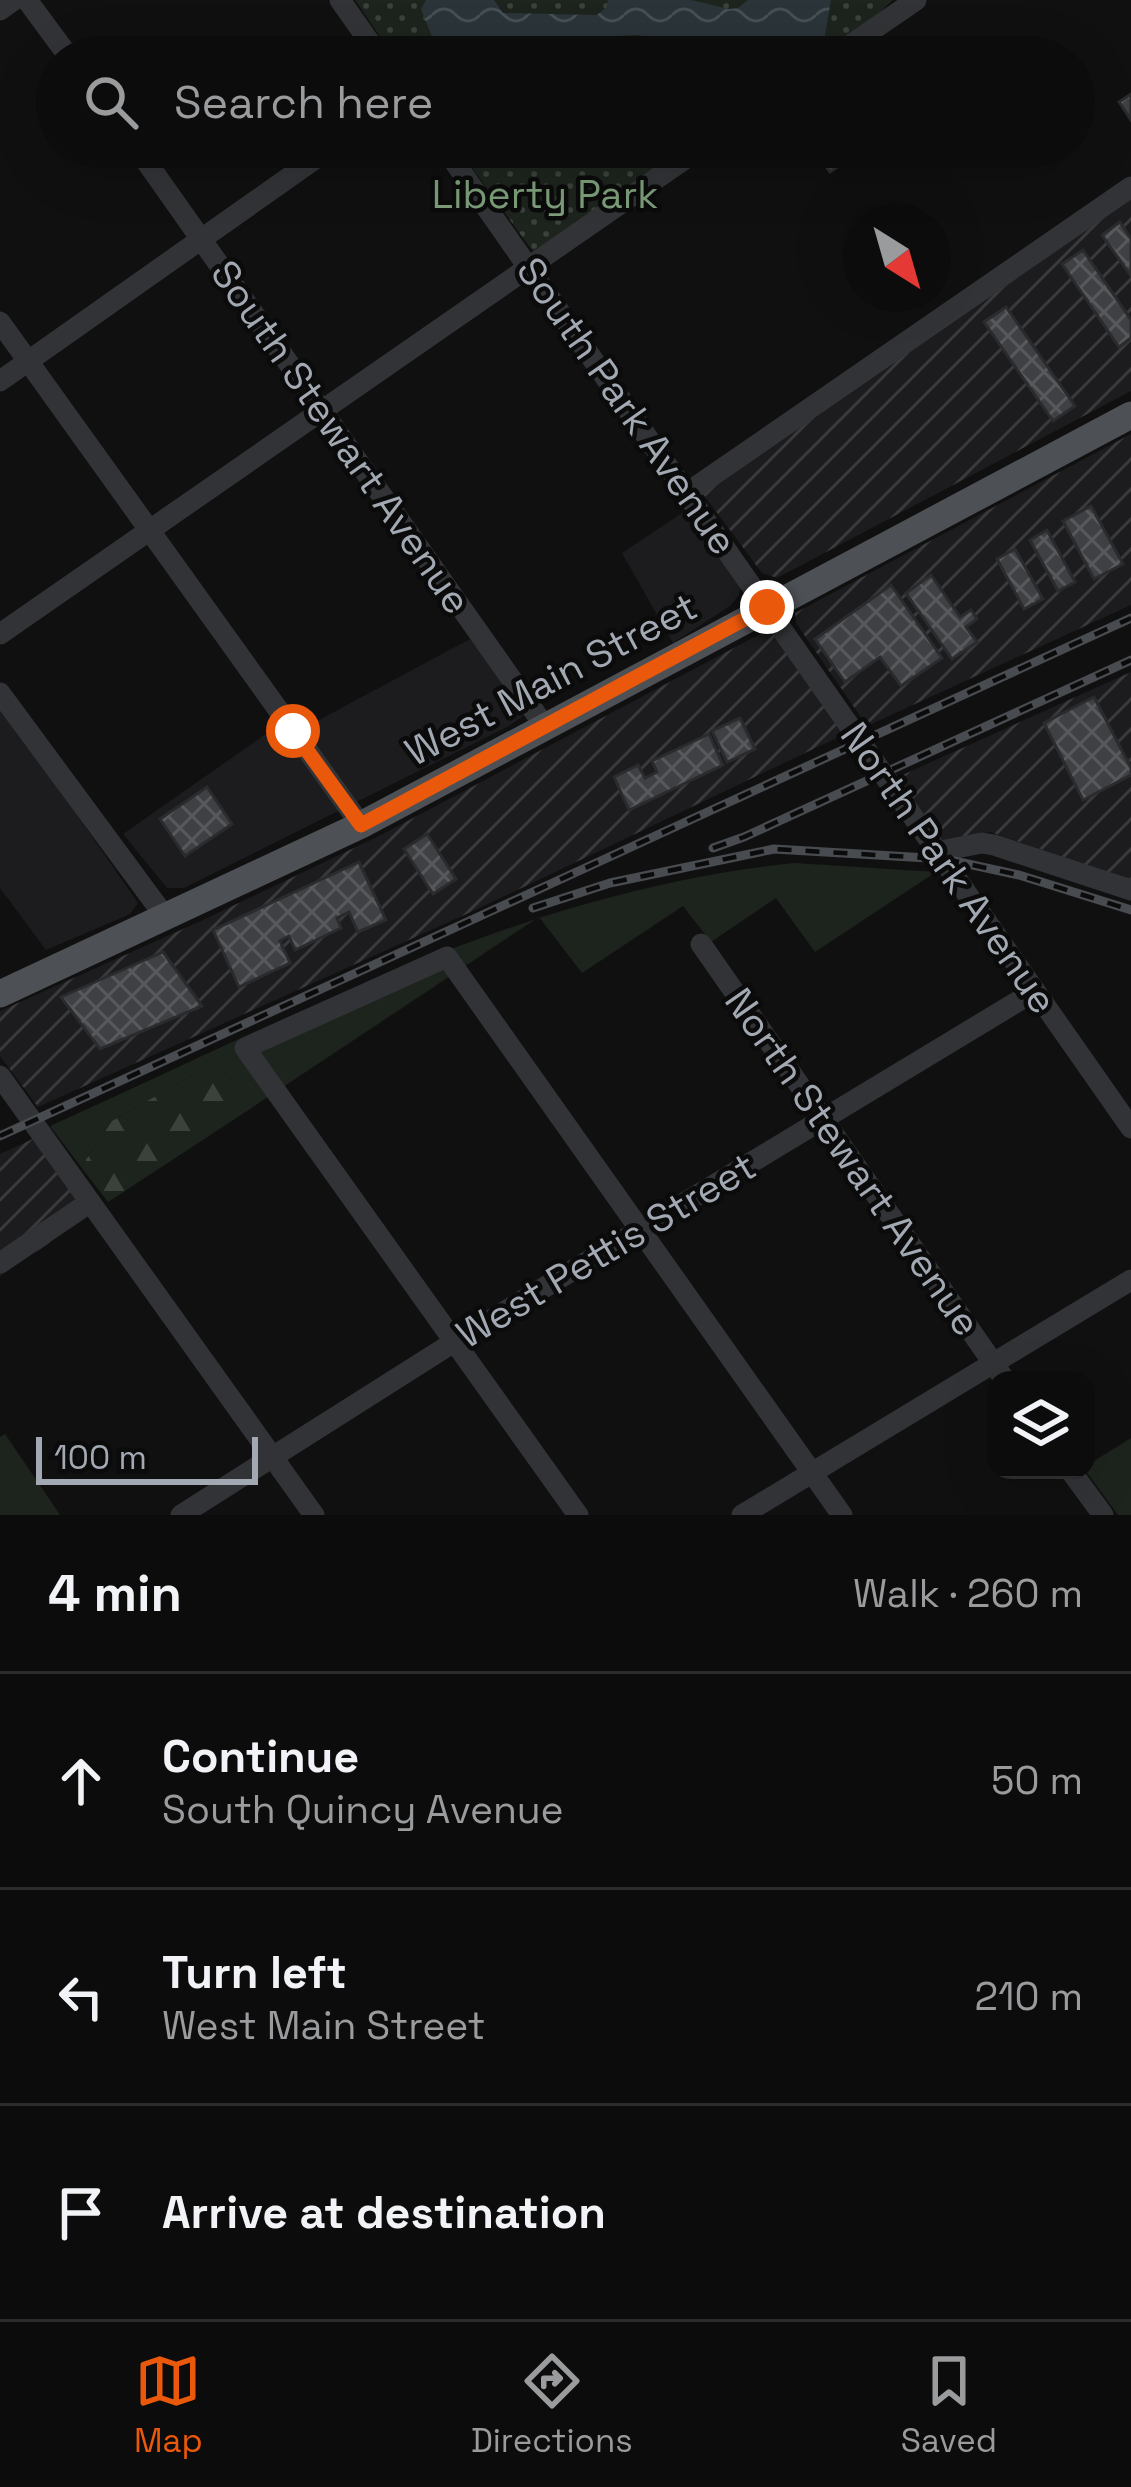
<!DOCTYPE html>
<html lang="en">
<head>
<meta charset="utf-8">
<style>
	:root { --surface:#0c0c0d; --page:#151516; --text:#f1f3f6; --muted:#9a9b9d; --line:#2c2c2e; --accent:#ea580c }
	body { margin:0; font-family:"Space Grotesk",sans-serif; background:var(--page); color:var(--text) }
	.controls { position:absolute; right:36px; bottom:36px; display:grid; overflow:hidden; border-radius:24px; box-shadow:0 12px 48px #0002 }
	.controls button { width:108px; height:108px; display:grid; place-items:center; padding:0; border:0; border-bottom:3px solid var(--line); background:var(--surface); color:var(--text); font:60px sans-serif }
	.compass { position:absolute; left:843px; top:204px; width:108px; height:108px; border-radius:50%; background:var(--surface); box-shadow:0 12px 48px #0002; rotate:143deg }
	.scale { position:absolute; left:36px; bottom:30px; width:222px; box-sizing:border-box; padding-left:12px; border:6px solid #a2a9b2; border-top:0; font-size:33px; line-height:42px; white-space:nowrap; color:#a2a9b2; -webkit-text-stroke:9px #0b0b0c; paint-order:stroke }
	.stop { position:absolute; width:36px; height:36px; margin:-27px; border:9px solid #ea580c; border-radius:50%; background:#fff }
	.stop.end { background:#ea580c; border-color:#fff; box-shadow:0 3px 12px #0008 }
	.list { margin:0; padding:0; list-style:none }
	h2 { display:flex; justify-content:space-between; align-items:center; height:156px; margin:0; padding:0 48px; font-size:51px }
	h2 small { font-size:39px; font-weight:400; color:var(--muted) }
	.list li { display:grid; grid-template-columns:78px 1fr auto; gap:36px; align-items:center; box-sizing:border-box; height:216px; padding:0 48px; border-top:3px solid var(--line) }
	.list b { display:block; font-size:45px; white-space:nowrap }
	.list p { margin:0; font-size:39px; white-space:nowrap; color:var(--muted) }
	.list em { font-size:39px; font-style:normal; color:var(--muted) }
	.icon { flex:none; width:66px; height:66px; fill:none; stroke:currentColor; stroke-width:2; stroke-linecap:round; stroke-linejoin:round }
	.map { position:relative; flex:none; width:1131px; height:1515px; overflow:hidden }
	.search { position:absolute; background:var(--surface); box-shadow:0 12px 48px #0002; left:36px; right:36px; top:36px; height:132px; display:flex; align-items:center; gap:30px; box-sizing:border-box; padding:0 42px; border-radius:66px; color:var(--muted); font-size:45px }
	.sheet { height:804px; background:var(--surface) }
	nav { display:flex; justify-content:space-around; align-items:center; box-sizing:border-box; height:168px; border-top:3px solid var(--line); background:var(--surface); font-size:33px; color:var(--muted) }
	nav a { display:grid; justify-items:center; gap:6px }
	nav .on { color:var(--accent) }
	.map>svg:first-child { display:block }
	.built { fill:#1c1c1e }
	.industrial { fill:url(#industrial-furrows) }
	.green { fill:#1d241d }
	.forest { fill:url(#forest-firs) }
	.park { fill:url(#park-dots) }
	.water { fill:url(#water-waves) }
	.building { fill:url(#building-cross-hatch); stroke:#2a2b2d; stroke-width:3 }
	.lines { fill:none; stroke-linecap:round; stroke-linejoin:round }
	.minor { stroke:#313336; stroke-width:21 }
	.major { stroke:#4d5055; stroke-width:27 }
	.rail-casing { stroke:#484b4f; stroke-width:9 }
	.rail { stroke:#0b0b0c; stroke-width:4.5; stroke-dasharray:14; stroke-linecap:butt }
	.route { stroke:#ea580c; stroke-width:15 }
	.labels { text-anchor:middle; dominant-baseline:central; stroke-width:9; stroke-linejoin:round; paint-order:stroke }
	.park-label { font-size:39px; fill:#7c9d79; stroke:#0b0b0c }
	.street-label { font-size:39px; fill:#a2a9b2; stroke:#0b0b0c }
</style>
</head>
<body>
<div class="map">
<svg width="1131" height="1515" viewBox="0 0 1131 1515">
	<defs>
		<pattern id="industrial-furrows" width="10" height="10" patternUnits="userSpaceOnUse" patternTransform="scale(3)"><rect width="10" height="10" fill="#1c1c1e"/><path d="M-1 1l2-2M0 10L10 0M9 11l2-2" fill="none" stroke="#3a3a3c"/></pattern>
		<pattern id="forest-firs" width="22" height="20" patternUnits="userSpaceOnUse" patternTransform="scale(3)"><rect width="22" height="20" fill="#1d241d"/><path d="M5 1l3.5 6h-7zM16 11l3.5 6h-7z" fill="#3b413b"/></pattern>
		<pattern id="park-dots" width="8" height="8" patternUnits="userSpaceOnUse" patternTransform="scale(3)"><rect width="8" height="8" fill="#1d241d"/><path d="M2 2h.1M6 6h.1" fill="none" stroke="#3b413b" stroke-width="1.8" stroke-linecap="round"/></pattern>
		<pattern id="water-waves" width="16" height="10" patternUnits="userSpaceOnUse" patternTransform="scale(3)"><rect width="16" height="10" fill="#2a3439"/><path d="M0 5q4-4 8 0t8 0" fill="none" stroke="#464f53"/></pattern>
		<pattern id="building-cross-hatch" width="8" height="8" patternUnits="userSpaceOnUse" patternTransform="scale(3)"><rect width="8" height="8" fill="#3f4044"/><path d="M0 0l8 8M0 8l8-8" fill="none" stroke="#58595d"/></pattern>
	</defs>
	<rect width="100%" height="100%" fill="#101011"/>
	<g class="built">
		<path d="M 688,509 L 741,582 L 739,595 L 730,606 L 673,643 L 622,553 Z"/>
		<path d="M 470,639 L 519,701 L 524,715 L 509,726 L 184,888 L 167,888 L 123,834 L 293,715 L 304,728 Z"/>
		<path d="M 0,704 L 138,903 L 130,914 L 46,950 L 0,888 Z"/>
	</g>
	<g class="industrial">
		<path d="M 1131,192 L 1131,391 L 777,578 L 762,573 L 700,490 Z"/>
		<path d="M 1131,434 L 1131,605 L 867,726 L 796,623 L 795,613 Z"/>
		<path d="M 764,632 L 777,637 L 845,734 L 471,912 L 38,1107 L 0,1056 L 0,1011 L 203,920 L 381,835 Z"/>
		<path d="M 1131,672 L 1131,880 L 990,832 L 942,840 L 898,777 Z"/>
		<path d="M 37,1137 L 97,1211 L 0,1276 L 0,1154 Z"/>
	</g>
	<g class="green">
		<path d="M 795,863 L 936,872 L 815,952 L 776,898 L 711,942 L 683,906 L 582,973 L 539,917 L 253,1107 L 217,1061 L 112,1121 L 81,1167 L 50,1126 C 292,1017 527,890 795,863 Z"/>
		<path d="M 5,1434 L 60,1515 L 0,1515 L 0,1437 Z"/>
		<path d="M 1131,1438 L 1131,1515 L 1118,1515 L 1085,1470 L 1086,1466 Z"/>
	</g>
	<path class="forest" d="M 217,1061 L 253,1107 L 108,1202 L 81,1167 L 112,1121 Z"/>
	<g class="park">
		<path d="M 355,0 L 893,0 L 852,38 L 825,57 L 394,57 Z"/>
		<path d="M 457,147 L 695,147 L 534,253 Z"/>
	</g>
	<g class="water">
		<path d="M 426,0 L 494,0 L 503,13 L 597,15 L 606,8 L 608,0 L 691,0 L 729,9 L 738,8 L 748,0 L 831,0 L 824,41 L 800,57 L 679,57 L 671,42 L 638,35 L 495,42 L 487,46 L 486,57 L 440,57 L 421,9 Z"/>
		<path d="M 601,147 L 667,147 L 643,164 Z"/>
	</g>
	<g class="building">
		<path d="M 1131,94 L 1131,120 L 1119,102 Z"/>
		<path d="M 777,147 L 811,147 L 804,152 L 801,148 L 786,159 Z"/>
		<path d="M 812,147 L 818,147 L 823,154 L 836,147 L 846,161 L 830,172 Z"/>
		<path d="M 1120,222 L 1131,239 L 1131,276 L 1102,235 Z"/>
		<path d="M 1083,250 L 1131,320 L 1131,338 L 1119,347 L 1062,264 Z"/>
		<path d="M 1006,307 L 1075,406 L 1053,421 L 984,322 Z"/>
		<path d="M 1091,506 L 1123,564 L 1094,579 L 1063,521 Z"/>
		<path d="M 1047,530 L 1075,582 L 1058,591 L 1030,540 Z"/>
		<path d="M 1015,549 L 1043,599 L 1024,609 L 997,559 Z"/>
		<path d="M 931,575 L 960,617 L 971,610 L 977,619 L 966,627 L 977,642 L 952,659 L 906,593 Z"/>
		<path d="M 891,585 L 942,658 L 901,686 L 880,657 L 845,682 L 815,639 Z"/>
		<path d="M 1094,697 L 1131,768 L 1131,775 L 1083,800 L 1044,723 Z"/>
		<path d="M 740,718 L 755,749 L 727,762 L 712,731 Z"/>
		<path d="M 709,734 L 723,765 L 629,810 L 614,777 L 638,765 L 645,778 L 657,772 L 652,761 Z"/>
		<path d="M 207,787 L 232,824 L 185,856 L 160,819 Z"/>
		<path d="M 427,834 L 456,879 L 433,894 L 404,849 Z"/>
		<path d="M 359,862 L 386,920 L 358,932 L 349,912 L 337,918 L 341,928 L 295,950 L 289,936 L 280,941 L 290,963 L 239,987 L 213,930 Z"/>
		<path d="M 163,952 L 202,1006 L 100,1049 L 61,997 Z"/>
	</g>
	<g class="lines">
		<g class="minor">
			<path d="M 27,0 L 69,57"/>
			<path d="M 340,0 L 380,57"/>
			<path d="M 0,10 L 14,0"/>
			<path d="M 833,57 L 916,0"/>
			<path d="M 136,147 L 546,728"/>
			<path d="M 444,147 L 1131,1128"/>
			<path d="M 0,322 L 361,825"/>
			<path d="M 0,381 L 332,147"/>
			<path d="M 687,493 L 1131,187"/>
			<path d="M 0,634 L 702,147"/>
			<path d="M 0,693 L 166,918"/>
			<path d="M 940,851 L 982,843 L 994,845 L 1131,890"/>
			<path d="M 701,944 L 1005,1380"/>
			<path d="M 0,1076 L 314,1515"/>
			<path d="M 0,1263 L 90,1202"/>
			<path d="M 1070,1470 L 1103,1515"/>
			<path d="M 181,1515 L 454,1342 L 1035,991"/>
			<path d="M 578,1515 L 245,1048 L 447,957 L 842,1515"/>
			<path d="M 742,1515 L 1131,1280"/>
		</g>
		<path class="major" d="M 0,994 L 361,825 L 1131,415"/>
		<g class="rail-casing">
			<g id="rail">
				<path d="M 713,848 L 744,837 L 1131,660"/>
				<path d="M 533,908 L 610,883 L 774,849 L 945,859 L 1019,875 L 1131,910"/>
				<path d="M 0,1136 L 1131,618"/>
			</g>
		</g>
		<use href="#rail" class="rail"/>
	</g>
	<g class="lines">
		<path class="route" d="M 293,731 L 361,825 L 767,607"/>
	</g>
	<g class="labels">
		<g class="park-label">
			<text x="545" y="194">Liberty Park</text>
		</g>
		<g class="street-label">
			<text transform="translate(627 406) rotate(55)">South Park Avenue</text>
			<text transform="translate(341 437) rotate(55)">South Stewart Avenue</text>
			<text transform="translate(551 679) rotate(-28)">West Main Street</text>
			<text transform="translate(949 868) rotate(55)">North Park Avenue</text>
			<text transform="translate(853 1162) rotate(55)">North Stewart Avenue</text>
			<text transform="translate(606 1250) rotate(-31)">West Pettis Street</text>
		</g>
	</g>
</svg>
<div class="controls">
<button><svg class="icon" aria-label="layers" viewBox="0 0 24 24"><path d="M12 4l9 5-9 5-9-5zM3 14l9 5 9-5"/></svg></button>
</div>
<svg class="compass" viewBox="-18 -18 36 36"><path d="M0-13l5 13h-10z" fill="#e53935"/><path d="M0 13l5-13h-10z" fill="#9a9b9d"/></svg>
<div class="scale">100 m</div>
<div class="stop" style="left:293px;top:731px"></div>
<div class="stop end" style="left:767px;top:607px"></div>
<div class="search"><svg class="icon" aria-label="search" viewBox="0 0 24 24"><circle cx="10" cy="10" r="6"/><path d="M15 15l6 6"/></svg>Search here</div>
</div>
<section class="sheet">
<h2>4 min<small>Walk · 260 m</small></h2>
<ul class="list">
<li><svg class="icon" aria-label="ahead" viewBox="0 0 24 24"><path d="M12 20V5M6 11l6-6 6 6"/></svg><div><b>Continue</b><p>South Quincy Avenue</p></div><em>50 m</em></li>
<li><svg class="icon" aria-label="left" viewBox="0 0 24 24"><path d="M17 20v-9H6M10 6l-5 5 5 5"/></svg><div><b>Turn left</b><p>West Main Street</p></div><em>210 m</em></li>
<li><svg class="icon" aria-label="arrive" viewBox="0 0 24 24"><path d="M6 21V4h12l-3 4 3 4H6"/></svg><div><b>Arrive at destination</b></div></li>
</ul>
</section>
<nav>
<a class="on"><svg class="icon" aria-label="map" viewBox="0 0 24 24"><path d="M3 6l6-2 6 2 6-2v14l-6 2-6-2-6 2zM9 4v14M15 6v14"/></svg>Map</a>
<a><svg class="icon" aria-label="directions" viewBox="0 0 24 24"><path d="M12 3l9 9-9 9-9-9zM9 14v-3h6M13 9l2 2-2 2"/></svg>Directions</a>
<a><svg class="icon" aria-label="saved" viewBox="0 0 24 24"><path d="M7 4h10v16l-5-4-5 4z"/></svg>Saved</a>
</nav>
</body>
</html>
